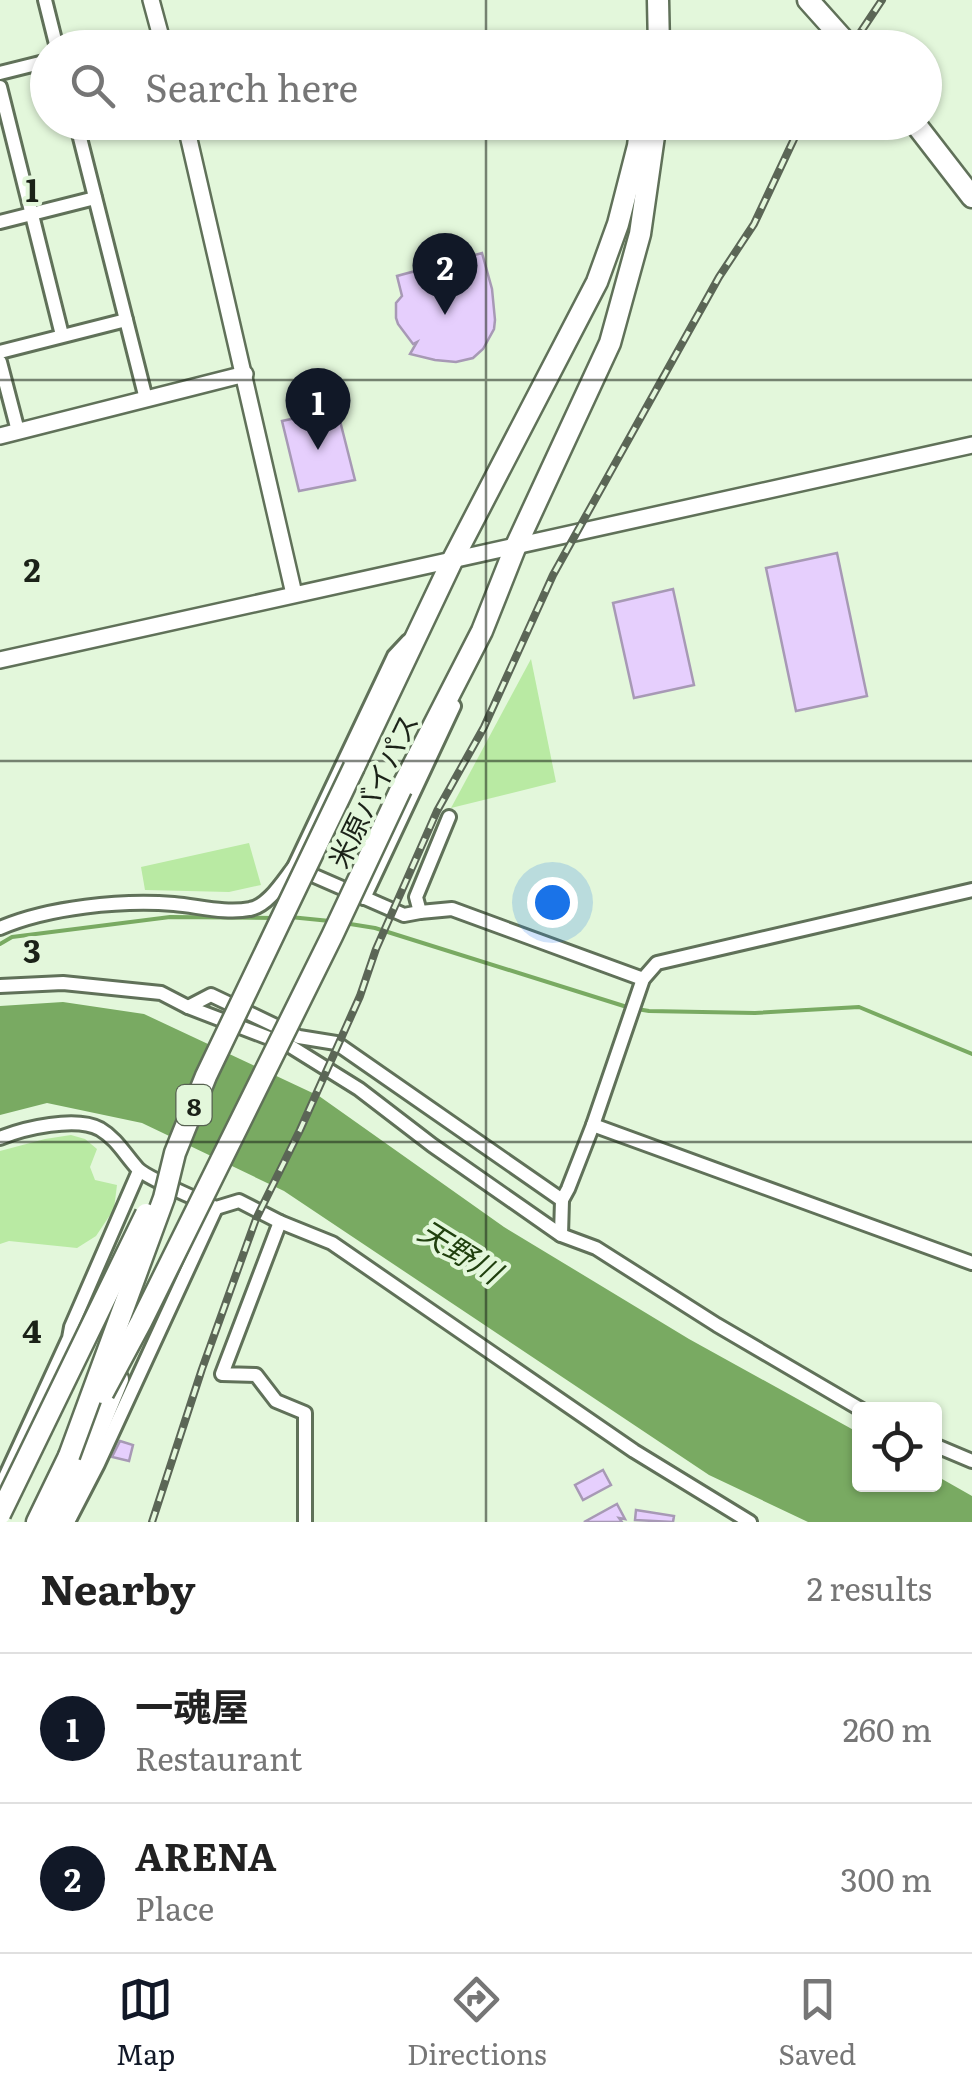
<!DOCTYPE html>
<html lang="en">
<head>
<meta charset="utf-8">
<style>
	:root { --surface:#fff; --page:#f6f6f6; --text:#222; --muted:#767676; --line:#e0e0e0; --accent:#111827 }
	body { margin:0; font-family:Literata,"Noto Sans JP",serif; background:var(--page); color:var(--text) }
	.controls { position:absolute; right:30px; bottom:30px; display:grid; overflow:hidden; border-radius:10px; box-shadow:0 2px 8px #0004 }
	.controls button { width:90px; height:90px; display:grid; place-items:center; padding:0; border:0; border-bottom:2px solid var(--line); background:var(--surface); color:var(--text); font:50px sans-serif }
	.you { position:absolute; left:552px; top:902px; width:35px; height:35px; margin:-25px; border:8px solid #fff; border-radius:50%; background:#1a73e8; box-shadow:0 0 0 15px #1a73e833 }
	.badge { display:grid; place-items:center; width:65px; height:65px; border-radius:50%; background:var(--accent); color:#fff; font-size:32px; font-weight:700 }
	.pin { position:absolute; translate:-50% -82px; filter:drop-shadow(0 2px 5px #0008) }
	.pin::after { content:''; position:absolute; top:52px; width:35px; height:30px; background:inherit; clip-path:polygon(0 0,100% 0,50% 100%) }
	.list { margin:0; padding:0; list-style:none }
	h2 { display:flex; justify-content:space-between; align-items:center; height:130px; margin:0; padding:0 40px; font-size:42px }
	h2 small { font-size:32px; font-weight:400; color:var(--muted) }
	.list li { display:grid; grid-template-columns:65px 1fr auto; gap:30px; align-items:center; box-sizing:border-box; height:150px; padding:0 40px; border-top:2px solid var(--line) }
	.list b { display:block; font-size:38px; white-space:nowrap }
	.list p { margin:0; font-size:32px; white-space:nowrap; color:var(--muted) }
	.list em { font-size:32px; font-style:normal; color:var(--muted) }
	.icon { flex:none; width:55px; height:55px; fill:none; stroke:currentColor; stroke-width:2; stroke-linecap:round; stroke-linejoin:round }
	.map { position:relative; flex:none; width:972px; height:1522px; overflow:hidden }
	.search { position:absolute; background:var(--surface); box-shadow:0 2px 8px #0004; left:30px; right:30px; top:30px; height:110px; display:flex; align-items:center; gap:25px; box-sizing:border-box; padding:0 35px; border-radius:55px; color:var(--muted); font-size:38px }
	.sheet { height:430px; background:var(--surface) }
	nav { display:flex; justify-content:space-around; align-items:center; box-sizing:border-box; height:140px; border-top:2px solid var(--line); background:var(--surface); font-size:28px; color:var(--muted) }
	nav a { display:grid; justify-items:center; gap:5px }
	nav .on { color:var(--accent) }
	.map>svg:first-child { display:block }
	.green { fill:#b9eaa3 }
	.water { fill:#79aa62 }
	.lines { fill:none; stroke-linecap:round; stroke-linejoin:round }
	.stream { stroke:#79aa62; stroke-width:4 }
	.building { fill:#e6cffd; stroke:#a799b5; stroke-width:2.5 }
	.minor-casing { stroke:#607159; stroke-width:18 }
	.tertiary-casing { stroke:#607159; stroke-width:20 }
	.trunk-casing { stroke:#607159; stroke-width:25 }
	.minor { stroke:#fff; stroke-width:12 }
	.tertiary { stroke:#fff; stroke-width:15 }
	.trunk { stroke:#fff; stroke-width:20 }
	.rail-casing { stroke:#5b6656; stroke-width:8 }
	.rail { stroke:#e3f7db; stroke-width:4; stroke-dasharray:11; stroke-linecap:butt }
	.trunk-bridge-casing { stroke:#607159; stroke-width:25; stroke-linecap:butt }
	.trunk-bridge { stroke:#fff; stroke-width:20 }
	.grid { fill:none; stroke:#1b2218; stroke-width:2.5; stroke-opacity:0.55 }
	.labels { text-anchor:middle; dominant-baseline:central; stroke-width:8; stroke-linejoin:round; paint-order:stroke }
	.shield { fill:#e3f7db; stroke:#576252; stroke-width:2.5 }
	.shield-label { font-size:25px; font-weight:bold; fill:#1b2218 }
	.street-label { font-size:28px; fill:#1b2218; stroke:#e3f7db }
	.water-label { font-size:30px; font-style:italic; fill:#20400e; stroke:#e3f7db }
	.grid-label { font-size:32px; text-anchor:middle; font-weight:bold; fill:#1b2218; stroke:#e3f7db; stroke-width:8; stroke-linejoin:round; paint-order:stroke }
</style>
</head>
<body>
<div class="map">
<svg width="972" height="1522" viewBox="0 0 972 1522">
	<rect width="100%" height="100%" fill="#e3f7db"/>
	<g class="green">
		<path d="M 531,659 L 556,782 L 451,808 Z"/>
		<path d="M 249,843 L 261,885 L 229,892 L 145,890 L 141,867 Z"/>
		<path d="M 71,1135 L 85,1139 L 97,1149 L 90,1167 L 95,1180 L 117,1185 L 114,1209 L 96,1236 L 77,1248 L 9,1241 L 0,1244 L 0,1151 L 45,1139 Z"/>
	</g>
	<path class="water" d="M 63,1002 L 144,1014 L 319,1096 L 504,1227 L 689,1339 L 859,1433 L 860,1484 L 934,1484 L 935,1475 L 972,1496 L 972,1522 L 808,1522 L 709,1475 L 284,1191 L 142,1123 L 47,1103 L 0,1115 L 0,1006 Z"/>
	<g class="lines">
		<g class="stream">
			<path d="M 290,917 L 330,921"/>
			<path d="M 344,923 L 375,928 L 627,1007"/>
			<path d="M 0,944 L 12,937 L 170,917 L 275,918"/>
			<path d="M 637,1009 L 649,1011 L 755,1013 L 859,1007 L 972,1054"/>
		</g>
	</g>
	<g class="building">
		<path d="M 482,253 L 492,289 L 495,320 L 494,329 L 483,349 L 473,358 L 456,362 L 435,360 L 410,354 L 417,342 L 413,344 L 398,324 L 396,318 L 396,303 L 402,296 L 397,276 Z"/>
		<path d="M 337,409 L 355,480 L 299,491 L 282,421 Z"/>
		<path d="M 837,553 L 867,696 L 796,711 L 766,568 Z"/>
		<path d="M 673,589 L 694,685 L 634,698 L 613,603 Z"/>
		<path d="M 120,1441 L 133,1445 L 129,1461 L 112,1457 Z"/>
		<path d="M 603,1470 L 611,1485 L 583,1500 L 575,1485 Z"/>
		<path d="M 617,1504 L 625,1519 L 619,1518 L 622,1522 L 584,1522 Z"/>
		<path d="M 636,1510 L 674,1516 L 673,1522 L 635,1520 Z"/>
	</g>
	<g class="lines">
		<g class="minor-casing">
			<g id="minor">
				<path d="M 45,0 L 57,48"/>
				<path d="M 0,73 L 48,61"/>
				<path d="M 0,87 L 62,335"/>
				<path d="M 76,122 L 146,399"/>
				<path d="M 0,222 L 95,198"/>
				<path d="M 0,352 L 126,320"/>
				<path d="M 0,362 L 18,431"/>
				<path d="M 294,867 L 394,656 L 408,641"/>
				<path d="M 364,898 L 454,706"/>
				<path d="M 420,912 L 452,909 L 643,979"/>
				<path d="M 0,928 C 49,907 121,900 174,904 C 198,906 226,914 250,909 C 268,906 283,881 294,867 L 404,915 L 420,912 L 416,897 L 449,817"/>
				<path d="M 0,986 L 63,983 L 161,993 L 188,1007 L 290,1046 L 359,1089 L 432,1145 L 561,1235 L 596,1248 L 717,1325 L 862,1410"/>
				<path d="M 188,1007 L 211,995 L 299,1037 L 336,1043 L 562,1200"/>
				<path d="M 593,1125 L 972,1263"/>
				<path d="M 0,1138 C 24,1128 76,1116 100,1129 C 117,1139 125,1155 138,1169 C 148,1179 200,1200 216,1208 L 239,1201 L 280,1222 L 332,1243 L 634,1451 L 750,1522"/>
				<path d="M 280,1222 L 222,1374 L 256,1375 L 276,1401 L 305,1413 L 305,1522"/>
				<path d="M 561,1235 L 562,1200 L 568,1189 L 593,1125 L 643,979 L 657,963 L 972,890"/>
				<path d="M 934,1445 L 972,1461"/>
				<path d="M 0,1488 L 69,1338 L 71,1327 L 139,1171"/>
				<path d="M 68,1522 L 98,1464 L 216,1208"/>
			</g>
		</g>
		<g class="tertiary-casing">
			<g id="tertiary">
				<path d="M 151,0 L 164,48"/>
				<path d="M 185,122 L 294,594"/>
				<path d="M 0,436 L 245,374"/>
				<path d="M 0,660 L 972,445"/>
			</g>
		</g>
		<g class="trunk-casing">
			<g id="trunk">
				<path d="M 658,0 L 659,48"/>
				<path d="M 808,0 L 851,48"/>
				<path d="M 914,122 L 972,197"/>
				<path d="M 354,767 L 452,561 L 597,282 L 618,224 L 638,146 L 641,122"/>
				<path d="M 401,789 L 482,631 L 515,548 L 610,343 L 640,234 L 656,122"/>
				<path d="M 37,1522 L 69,1456"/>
				<path d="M 54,1522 L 84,1462 L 118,1379"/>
			</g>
		</g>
		<use href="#minor" class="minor"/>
		<use href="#tertiary" class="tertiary"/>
		<use href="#trunk" class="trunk"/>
		<g class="rail-casing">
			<g id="rail">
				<path d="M 850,48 L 882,0"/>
				<path d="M 152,1522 L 202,1369 L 256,1219 L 300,1130 L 360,996 L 376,949 L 437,811 L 484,727 L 553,575 L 719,277 L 754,224 L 802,122"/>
			</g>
		</g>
		<use href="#rail" class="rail"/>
		<g class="trunk-bridge-casing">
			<g id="trunk-bridge">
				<path d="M 103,1393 L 141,1322 L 332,936 L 401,789"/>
				<path d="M 69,1456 L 164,1198 L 175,1153 L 206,1076 L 354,767"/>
				<path d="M 0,1514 L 146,1214"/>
			</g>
		</g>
		<use href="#trunk-bridge" class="trunk-bridge"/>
	</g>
	<path class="grid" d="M 486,0 L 486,48M 486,122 L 486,1522M 0,380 L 972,380M 0,761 L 972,761M 0,1142 L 972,1142"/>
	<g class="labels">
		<rect class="shield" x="176.5" y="1085" width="35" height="40" rx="8"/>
		<g class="shield-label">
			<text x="194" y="1105">8</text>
		</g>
		<g class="street-label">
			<text transform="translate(372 790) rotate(-64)">米原バイパス</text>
		</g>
		<g class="water-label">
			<text transform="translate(461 1250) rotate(32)">天野川</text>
		</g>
	</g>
	<g class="grid-label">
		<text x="32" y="202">1</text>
		<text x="32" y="582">2</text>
		<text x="32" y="963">3</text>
		<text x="32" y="1343">4</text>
	</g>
</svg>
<div class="controls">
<button><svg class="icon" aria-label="locate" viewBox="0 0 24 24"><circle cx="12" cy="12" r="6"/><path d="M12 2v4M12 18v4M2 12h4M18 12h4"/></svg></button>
</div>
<div class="you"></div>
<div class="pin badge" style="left:318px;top:450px">1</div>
<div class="pin badge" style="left:445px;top:315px">2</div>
<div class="search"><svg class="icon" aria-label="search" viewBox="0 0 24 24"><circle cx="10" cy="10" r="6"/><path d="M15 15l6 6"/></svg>Search here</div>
</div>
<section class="sheet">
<h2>Nearby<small>2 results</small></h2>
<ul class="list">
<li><span class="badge">1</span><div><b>一魂屋</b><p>Restaurant</p></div><em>260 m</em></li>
<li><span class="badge">2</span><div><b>ARENA</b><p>Place</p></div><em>300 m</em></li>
</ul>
</section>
<nav>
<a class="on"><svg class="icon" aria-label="map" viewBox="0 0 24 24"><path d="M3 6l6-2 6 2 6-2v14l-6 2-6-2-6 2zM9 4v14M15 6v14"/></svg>Map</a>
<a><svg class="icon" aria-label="directions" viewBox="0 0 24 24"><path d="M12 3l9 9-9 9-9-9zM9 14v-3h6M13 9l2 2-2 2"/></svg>Directions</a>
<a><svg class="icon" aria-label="saved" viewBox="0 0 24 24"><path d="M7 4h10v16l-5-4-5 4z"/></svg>Saved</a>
</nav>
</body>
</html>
